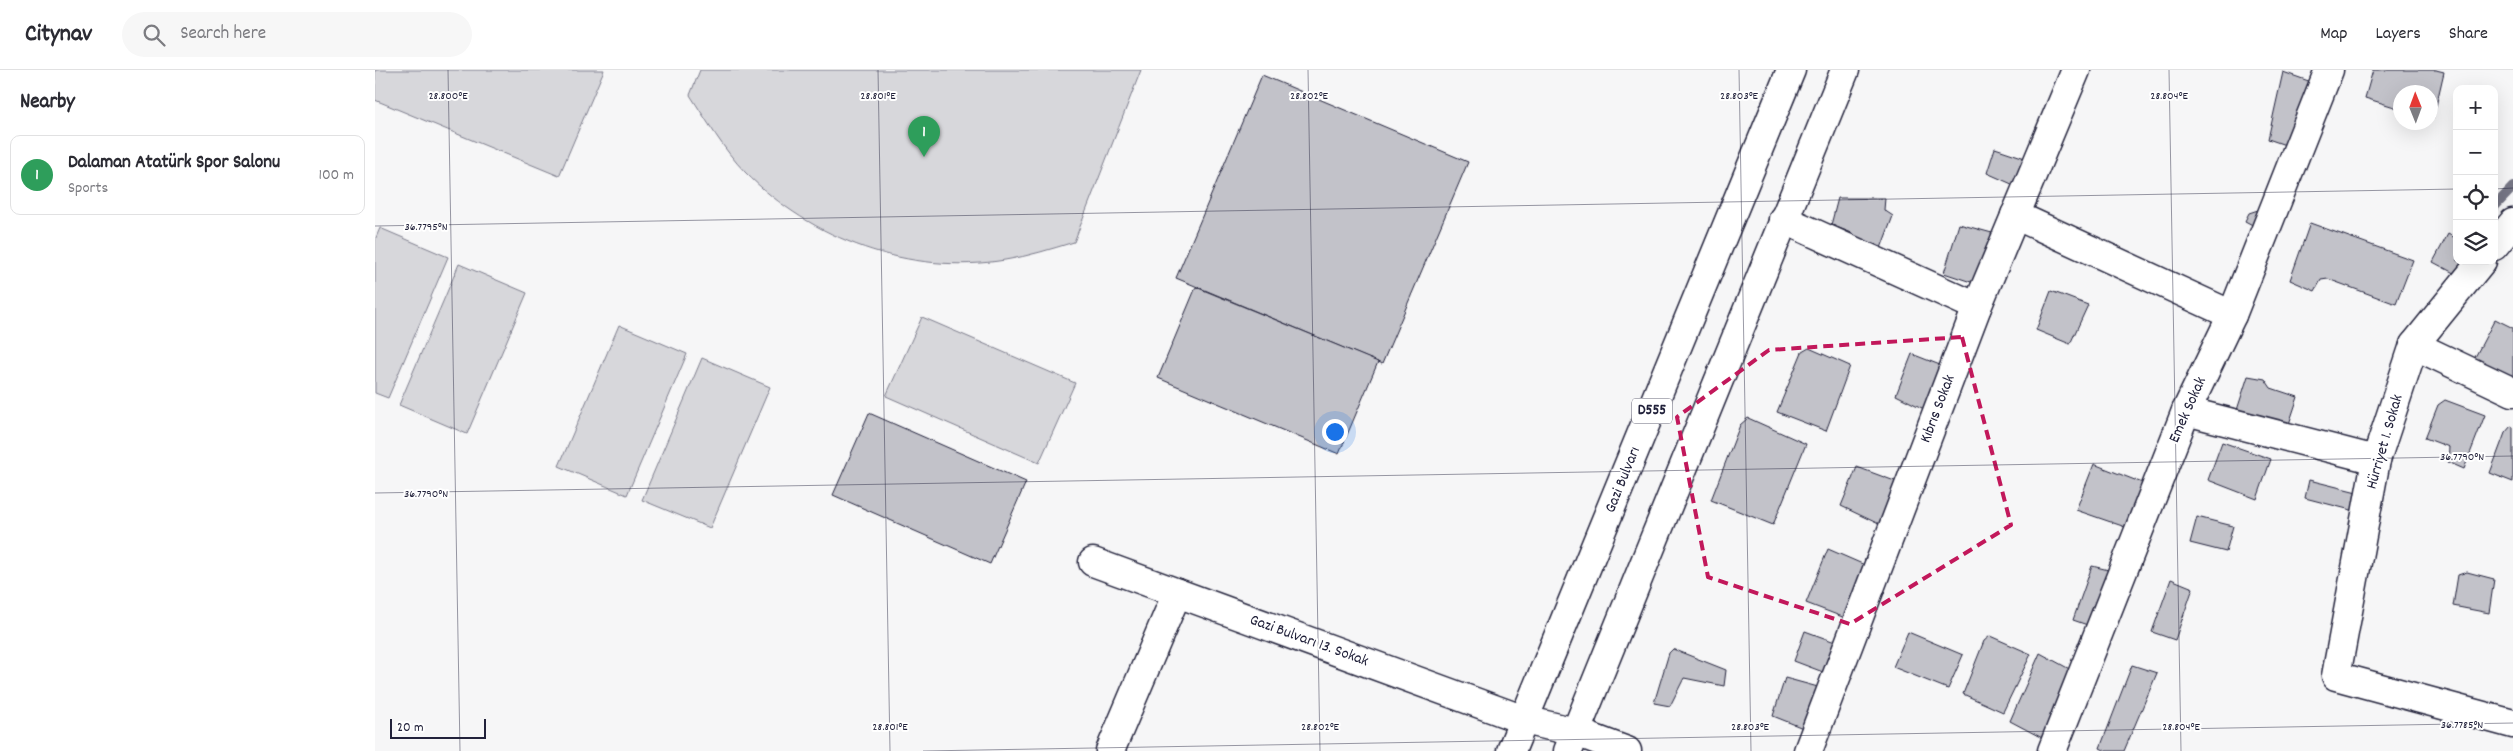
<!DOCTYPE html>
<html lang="en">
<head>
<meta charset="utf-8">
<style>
	:root { --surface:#fff; --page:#f7f7f7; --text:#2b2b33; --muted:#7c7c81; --line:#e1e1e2; --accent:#111827 }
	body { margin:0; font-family:Dekko,sans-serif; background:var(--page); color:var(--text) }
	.controls { position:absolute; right:15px; top:15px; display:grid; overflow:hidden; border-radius:10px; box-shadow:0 5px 20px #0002 }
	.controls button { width:45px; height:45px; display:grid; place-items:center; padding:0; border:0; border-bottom:1px solid var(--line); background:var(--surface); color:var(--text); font:25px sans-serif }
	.compass { position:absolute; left:2018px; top:15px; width:45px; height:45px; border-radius:50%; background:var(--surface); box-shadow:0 5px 20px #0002; rotate:359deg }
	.scale { position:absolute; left:15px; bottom:12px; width:96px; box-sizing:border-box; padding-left:5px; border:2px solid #22223b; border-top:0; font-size:14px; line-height:18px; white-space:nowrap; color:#22223b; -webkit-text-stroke:4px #fff; paint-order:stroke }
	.you { position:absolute; left:959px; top:361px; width:18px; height:18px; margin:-12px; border:4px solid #fff; border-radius:50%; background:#1a73e8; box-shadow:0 0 0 8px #1a73e833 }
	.badge { display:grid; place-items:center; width:32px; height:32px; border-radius:50%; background:var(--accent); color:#fff; font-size:16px; font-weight:700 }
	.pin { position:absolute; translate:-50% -41px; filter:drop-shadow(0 1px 2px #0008) }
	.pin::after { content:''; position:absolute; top:26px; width:18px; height:15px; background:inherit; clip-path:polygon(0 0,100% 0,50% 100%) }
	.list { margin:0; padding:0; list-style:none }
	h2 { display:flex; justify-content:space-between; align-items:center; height:65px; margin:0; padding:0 20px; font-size:21px }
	h2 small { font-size:16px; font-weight:400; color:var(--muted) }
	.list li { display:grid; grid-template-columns:32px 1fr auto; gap:15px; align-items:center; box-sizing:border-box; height:80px; margin:0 10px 10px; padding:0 10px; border:1px solid var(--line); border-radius:10px }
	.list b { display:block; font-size:19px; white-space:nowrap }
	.list p { margin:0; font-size:16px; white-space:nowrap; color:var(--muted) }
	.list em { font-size:16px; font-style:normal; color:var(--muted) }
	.icon { flex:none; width:28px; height:28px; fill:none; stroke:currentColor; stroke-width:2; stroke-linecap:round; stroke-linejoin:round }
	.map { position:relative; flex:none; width:2138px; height:681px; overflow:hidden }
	header { display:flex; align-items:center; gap:30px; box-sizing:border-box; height:70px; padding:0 25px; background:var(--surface); border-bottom:1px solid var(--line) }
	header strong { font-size:24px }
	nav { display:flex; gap:28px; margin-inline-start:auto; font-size:18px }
	.search { width:350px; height:45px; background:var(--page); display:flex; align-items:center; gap:12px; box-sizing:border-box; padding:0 18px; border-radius:28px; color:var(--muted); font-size:19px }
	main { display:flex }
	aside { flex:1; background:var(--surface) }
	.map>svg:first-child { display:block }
	.green { fill:#d7d7db; stroke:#7c7c8b }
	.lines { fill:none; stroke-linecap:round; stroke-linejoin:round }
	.stream { stroke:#767685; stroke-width:10 }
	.building { fill:#c2c2c9; stroke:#22223b }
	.minor-casing { stroke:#22223b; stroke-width:31 }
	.major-casing { stroke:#22223b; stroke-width:31 }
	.minor { stroke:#fff; stroke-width:28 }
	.major { stroke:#fff; stroke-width:28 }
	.marked { fill:none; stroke:#c2185b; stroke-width:4; stroke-dasharray:10 6; stroke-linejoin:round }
	.ticks { fill:none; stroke:#22223b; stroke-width:1; stroke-opacity:0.45 }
	.labels { text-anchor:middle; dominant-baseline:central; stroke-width:4; stroke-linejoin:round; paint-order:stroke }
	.shield { fill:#fff; stroke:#646476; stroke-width:1 }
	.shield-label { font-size:15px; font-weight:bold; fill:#22223b }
	.street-label { font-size:16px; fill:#22223b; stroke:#fff }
	.ticks-label { font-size:12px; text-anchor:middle; fill:#22223b; stroke:#fff; stroke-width:4; stroke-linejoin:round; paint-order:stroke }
</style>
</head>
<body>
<header>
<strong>Citynav</strong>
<div class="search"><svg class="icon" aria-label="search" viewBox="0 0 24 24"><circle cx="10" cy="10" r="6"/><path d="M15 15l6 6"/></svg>Search here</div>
<nav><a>Map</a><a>Layers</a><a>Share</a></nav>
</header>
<main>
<aside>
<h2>Nearby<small></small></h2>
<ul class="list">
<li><span class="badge" style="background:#2e9e5b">1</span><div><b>Dalaman Atatürk Spor Salonu</b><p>Sports</p></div><em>100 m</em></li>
</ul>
</aside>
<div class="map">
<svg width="2138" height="681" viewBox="0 0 2138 681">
	<rect width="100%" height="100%" fill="#f6f6f7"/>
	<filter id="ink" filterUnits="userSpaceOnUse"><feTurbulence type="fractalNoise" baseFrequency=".02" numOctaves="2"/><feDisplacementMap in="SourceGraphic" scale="10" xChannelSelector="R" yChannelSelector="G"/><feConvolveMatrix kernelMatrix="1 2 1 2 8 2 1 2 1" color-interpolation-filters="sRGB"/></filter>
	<g filter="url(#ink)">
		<g class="green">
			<path d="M 0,0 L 229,0 L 184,106 L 0,30 Z"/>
			<path d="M 325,0 L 766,0 L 699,172 C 676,179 654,186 630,190 C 535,206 437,170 370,102 C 348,79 332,51 315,25 Z"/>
			<path d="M 5,158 L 73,187 L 13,328 L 0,323 L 0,170 Z"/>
			<path d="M 84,194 L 152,223 L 92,364 L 24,335 Z"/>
			<path d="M 547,247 L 700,313 L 664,393 L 511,326 Z"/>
			<path d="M 244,255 L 312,284 L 252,425 L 184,396 Z"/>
			<path d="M 327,288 L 395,317 L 335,458 L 267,430 Z"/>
		</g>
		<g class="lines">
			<path class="stream" d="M 2119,137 L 2138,117"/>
		</g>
		<g class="building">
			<path d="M 1998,0 L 2061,0 L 2069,2 L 2058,49 L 2056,48 L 2056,22 L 2026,22 L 2026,39 L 1990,28 Z"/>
			<path d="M 1908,2 L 1945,15 L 1922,79 L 1893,69 Z"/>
			<path d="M 887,5 L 1093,92 L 1007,294 L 801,208 Z"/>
			<path d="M 1620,78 L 1650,88 L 1639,115 L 1612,103 Z"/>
			<path d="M 1891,122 L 1885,159 L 1870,151 L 1874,143 L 1883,140 Z"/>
			<path d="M 1463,128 L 1510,128 L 1509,140 L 1518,146 L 1505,181 L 1483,177 L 1477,163 L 1456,155 Z"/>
			<path d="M 1935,153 L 2038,190 L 2021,234 L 1953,209 L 1946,210 L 1940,221 L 1915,210 Z"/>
			<path d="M 1584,154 L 1617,163 L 1602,214 L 1569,203 Z"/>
			<path d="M 2073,164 L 2082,169 L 2082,191 L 2099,191 L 2090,209 L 2058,192 Z"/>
			<path d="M 821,217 L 1003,292 L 964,384 L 783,308 Z"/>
			<path d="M 1676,221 L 1713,235 L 1695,274 L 1661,260 Z"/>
			<path d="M 2120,249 L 2138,258 L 2138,313 L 2098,291 Z"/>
			<path d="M 1434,278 L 1475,296 L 1451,361 L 1402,342 L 1427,282 Z"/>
			<path d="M 1537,284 L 1570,297 L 1551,340 L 1521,325 Z"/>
			<path d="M 1873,306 L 1890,309 L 1896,318 L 1923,327 L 1913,357 L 1862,340 Z"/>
			<path d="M 2070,330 L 2110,345 L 2089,399 L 2073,392 L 2074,377 L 2050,368 L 2063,335 Z"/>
			<path d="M 494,343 L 651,412 L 615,494 L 458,425 Z"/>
			<path d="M 1373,348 L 1431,374 L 1398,455 L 1336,430 L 1365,355 Z"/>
			<path d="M 2136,356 L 2138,357 L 2138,412 L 2115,403 L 2130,363 Z"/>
			<path d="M 1847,372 L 1896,389 L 1882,429 L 1833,410 Z"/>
			<path d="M 1719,394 L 1770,414 L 1756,459 L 1701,440 Z"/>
			<path d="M 1482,397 L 1525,413 L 1508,456 L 1466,436 Z"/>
			<path d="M 1934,410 L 1986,423 L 1980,441 L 1930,428 Z"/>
			<path d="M 1822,447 L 1858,456 L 1851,482 L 1815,473 Z"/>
			<path d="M 1453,479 L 1499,499 L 1478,551 L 1431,533 Z"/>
			<path d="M 1717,496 L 1742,502 L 1721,558 L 1698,550 Z"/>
			<path d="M 2092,502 L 2119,509 L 2114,543 L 2078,536 L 2083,505 Z"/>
			<path d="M 1796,509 L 1818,518 L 1800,570 L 1777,562 Z"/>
			<path d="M 1430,561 L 1460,572 L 1448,602 L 1419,591 Z"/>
			<path d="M 1533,562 L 1588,585 L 1573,619 L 1518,597 Z"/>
			<path d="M 1615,566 L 1656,584 L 1628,642 L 1588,624 L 1609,571 Z"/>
			<path d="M 1298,579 L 1351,600 L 1349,616 L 1309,608 L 1295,636 L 1279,633 L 1294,583 Z"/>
			<path d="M 1665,583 L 1700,602 L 1669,669 L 1635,651 Z"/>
			<path d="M 1757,595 L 1782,603 L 1749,681 L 1731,681 L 1725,678 Z"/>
			<path d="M 1410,608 L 1443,617 L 1428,658 L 1398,646 Z"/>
		</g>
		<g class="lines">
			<g class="minor-casing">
				<g id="minor">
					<path d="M 1640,145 L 1857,245"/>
					<path d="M 1408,149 L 1602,237"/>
					<path d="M 2119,176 L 2138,153"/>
					<path d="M 2107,191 L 2039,275 L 2001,390 L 1961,606 L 2138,654"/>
					<path d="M 2039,275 L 2138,322"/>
					<path d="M 1811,341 L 2001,390"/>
					<path d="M 718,492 L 1149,650"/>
					<path d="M 1201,662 L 1252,681"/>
					<path d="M 735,681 L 802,523"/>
					<path d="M 1433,681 L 1602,237 L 1701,0"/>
					<path d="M 1677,681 L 1811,341 L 1857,245 L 1954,0"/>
				</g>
			</g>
			<g class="major-casing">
				<g id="major">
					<path d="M 1149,650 L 1201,662"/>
					<path d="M 1136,681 L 1416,0"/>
					<path d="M 1193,681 L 1470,0"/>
				</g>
			</g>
			<use href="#minor" class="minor"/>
			<use href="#major" class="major"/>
		</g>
	</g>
	<path class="marked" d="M 1587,267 L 1636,455 L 1475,554 L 1333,507 L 1302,347 L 1394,280 Z"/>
	<path class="ticks" d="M 73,0 L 85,681M 503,0 L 515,681M 933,0 L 945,681M 1364,0 L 1376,681M 1794,0 L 1806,681M 2119,119 L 2138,118M 0,156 L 2082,119M 0,423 L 2138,386M 548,681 L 2138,653"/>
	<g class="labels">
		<rect class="shield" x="1257" y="328.5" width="40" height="25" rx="4"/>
		<g class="shield-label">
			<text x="1277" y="341">D555</text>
		</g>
		<g class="street-label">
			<text transform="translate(1563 339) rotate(-69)">Kıbrıs Sokak</text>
			<text transform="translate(1813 340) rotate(-66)">Emek Sokak</text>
			<text transform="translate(2010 372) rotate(-74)">Hürriyet 1. Sokak</text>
			<text transform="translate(1248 410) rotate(-68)">Gazi Bulvarı</text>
			<text transform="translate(934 571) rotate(20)">Gazi Bulvarı 13. Sokak</text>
		</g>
	</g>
	<g class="ticks-label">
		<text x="73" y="29">28.800°E</text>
		<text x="503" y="29">28.801°E</text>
		<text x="934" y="29">28.802°E</text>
		<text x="1364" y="29">28.803°E</text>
		<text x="1794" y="29">28.804°E</text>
		<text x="51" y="160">36.7795°N</text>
		<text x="2087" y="390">36.7790°N</text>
		<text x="51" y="427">36.7790°N</text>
		<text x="2087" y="658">36.7785°N</text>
		<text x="515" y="660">28.801°E</text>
		<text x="945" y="660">28.802°E</text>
		<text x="1375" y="660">28.803°E</text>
		<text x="1806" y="660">28.804°E</text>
	</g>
</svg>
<div class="controls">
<button>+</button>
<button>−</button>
<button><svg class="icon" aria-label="locate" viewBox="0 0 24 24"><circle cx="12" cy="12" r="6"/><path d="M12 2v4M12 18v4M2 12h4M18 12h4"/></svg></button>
<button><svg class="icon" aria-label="layers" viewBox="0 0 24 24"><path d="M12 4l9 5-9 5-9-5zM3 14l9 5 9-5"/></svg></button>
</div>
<svg class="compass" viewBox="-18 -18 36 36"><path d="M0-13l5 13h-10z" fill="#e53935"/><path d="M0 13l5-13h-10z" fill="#7c7c81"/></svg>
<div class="scale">20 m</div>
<div class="you"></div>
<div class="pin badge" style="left:549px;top:87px;background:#2e9e5b">1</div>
</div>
</main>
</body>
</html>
